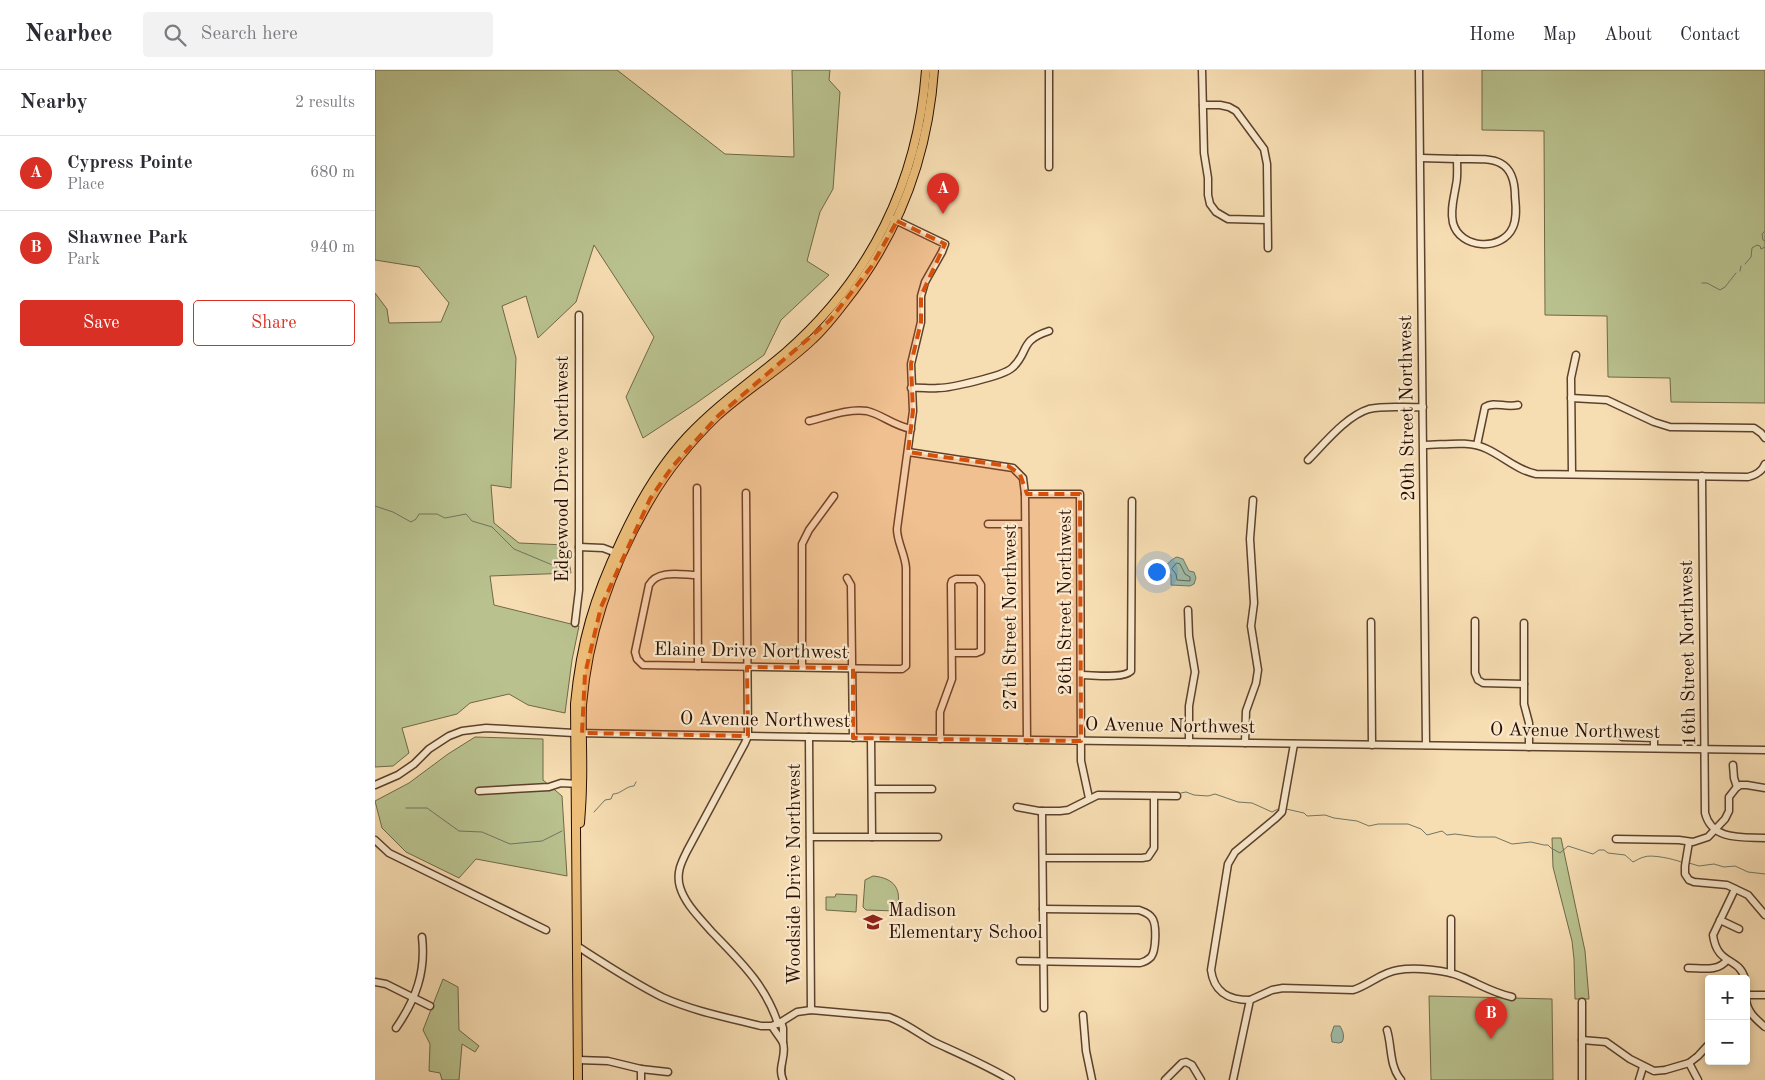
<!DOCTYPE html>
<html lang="en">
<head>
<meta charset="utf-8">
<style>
	:root { --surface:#fff; --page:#f2f2f3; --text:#2b2b33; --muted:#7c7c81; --line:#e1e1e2; --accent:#d93025 }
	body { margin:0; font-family:"Old Standard TT",serif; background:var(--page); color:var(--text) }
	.controls { position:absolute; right:15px; bottom:15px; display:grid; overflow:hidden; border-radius:5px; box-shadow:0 2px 8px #0003 }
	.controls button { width:45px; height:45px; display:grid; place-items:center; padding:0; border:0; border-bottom:1px solid var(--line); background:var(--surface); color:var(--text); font:25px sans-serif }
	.you { position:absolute; left:781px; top:501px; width:18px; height:18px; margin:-12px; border:4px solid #fff; border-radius:50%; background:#1a73e8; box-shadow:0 0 0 8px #1a73e833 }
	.badge { display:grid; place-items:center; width:32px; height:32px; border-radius:50%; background:var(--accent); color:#fff; font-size:16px; font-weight:700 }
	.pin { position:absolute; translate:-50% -41px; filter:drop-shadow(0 1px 2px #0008) }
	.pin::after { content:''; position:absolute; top:26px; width:18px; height:15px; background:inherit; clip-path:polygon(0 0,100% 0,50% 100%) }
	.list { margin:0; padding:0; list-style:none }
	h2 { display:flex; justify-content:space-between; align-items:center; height:65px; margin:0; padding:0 20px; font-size:21px }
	h2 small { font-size:16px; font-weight:400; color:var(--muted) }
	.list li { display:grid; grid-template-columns:32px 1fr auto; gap:15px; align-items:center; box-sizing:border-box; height:75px; padding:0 20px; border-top:1px solid var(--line) }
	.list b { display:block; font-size:19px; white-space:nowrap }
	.list p { margin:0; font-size:16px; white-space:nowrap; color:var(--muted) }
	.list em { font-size:16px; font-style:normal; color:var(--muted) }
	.actions { display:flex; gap:10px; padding:15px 20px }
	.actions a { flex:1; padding:11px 0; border:1px solid var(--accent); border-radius:5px; text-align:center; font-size:18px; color:var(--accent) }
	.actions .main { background:var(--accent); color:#fff }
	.icon { flex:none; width:28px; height:28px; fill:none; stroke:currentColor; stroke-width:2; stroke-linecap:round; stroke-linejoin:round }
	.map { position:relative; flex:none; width:1390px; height:1010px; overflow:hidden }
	header { display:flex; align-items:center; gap:30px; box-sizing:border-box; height:70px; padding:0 25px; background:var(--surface); border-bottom:1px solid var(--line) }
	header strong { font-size:24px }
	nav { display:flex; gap:28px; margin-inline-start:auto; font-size:18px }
	.search { width:350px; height:45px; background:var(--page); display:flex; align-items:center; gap:12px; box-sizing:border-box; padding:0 18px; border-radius:5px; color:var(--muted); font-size:19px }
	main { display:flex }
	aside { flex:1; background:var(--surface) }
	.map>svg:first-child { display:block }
	.green { fill:#b9c28f; stroke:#706848 }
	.water { fill:#9ebca9; stroke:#6f7665 }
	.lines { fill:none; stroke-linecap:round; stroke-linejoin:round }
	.shore { stroke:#636454; stroke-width:1 }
	.stream { stroke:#6f7665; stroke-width:1 }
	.minor-casing { stroke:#5c412c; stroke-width:9 }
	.major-casing { stroke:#280d00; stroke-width:10 }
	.minor { stroke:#fae9cd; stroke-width:6 }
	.major { stroke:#ecbe79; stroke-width:8 }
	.marked { fill:#d5510b; fill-opacity:0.2; stroke:#d5510b; stroke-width:4; stroke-dasharray:10 6; stroke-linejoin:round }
	.labels { text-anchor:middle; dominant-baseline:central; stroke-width:4.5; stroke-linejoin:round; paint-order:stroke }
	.street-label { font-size:19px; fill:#280d00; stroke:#fae9cd }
	.poi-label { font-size:19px; fill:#280d00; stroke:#fae9cd; text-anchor:start }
</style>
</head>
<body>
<header>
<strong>Nearbee</strong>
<div class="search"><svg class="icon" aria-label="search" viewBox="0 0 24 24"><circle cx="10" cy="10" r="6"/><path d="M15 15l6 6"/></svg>Search here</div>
<nav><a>Home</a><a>Map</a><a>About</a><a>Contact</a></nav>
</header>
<main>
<aside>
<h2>Nearby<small>2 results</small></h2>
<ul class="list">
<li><span class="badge">A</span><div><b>Cypress Pointe</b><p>Place</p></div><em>680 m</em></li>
<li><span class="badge">B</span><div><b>Shawnee Park</b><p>Park</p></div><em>940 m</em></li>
</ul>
<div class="actions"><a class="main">Save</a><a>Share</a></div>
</aside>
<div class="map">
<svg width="1390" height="1010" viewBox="0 0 1390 1010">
	<rect width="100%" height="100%" fill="#f7ddb2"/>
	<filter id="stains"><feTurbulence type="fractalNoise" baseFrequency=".004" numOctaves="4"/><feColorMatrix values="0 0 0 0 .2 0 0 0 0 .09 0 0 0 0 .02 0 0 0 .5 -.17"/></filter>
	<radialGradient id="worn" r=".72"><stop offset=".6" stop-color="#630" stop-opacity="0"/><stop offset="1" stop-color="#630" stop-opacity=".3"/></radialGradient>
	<g class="green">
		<path d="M 0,0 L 242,0 L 350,84 L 419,87 L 417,0 L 455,0 L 454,10 L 465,22 L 458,119 L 445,142 L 432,191 L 454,205 L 406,250 L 389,285 L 320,334 L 268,368 L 251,327 L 279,267 L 219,175 L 201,232 L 163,268 L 151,226 L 127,236 L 141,288 L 136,418 L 116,415 L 119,453 L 144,473 L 191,475 L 196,503 L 115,506 L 119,535 L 204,556 L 197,590 L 190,643 L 153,635 L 134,624 L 95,633 L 82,644 L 27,658 L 34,683 L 18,696 L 0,697 L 0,223 L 12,239 L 14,253 L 66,252 L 74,233 L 44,197 L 0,190 Z"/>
		<path d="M 1107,0 L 1390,0 L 1390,333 L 1296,332 L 1295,308 L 1233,307 L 1232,246 L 1170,245 L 1169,61 L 1107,60 Z"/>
		<path d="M 100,667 L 168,669 L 168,710 L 187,726 L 192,806 L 101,789 L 84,808 L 31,782 L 7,758 L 0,731 L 34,713 L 73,684 Z"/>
		<path d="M 1177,768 L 1186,768 L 1210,881 L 1214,929 L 1200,929 L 1199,889 L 1197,871 L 1178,797 Z"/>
		<path d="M 498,806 C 520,808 528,820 521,841 L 491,840 L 488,837 L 490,810 Z"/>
		<path d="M 461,824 L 482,825 L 481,842 L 451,840 L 451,827 L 460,827 Z"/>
		<path d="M 68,909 L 83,917 L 84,960 L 104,976 L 100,982 L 87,974 L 84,1010 L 67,1010 L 65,1003 L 54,1001 L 55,974 L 48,960 Z"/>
		<path d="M 1054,926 L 1177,929 L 1178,1010 L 1056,1010 Z"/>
	</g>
	<g class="water">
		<path d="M 802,487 L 808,489 L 814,501 L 819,502 L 821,508 L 819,514 L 815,516 L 796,515 L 796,505 L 789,504 C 788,497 796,489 802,487 Z"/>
		<path d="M 959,956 L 965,956 C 968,961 970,967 967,972 L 964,973 L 957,972 L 956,965 Z"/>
	</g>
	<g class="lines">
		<path class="shore" d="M 802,493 L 805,494 L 810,504 L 815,507 L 815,511 L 802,510 L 801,504 L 797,499 Z"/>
		<g class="stream">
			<path d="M 1390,161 L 1387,164 L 1388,170 L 1390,171"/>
			<path d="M 1370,194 L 1376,187 L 1377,178 L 1382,175 L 1385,176 L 1386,179 L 1390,177"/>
			<path d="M 1365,201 L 1366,196"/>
			<path d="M 1327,213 L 1332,213 L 1345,220 L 1350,217 L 1361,203"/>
			<path d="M 0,436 L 18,442 L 36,452 L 41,449 L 44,444 L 62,444 L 70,448 L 91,444 L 97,451 L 117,457 L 139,479 L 187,499"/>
			<path d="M 806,723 L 811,722 L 819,725 L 833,726 L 840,724 L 863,732 L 877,733 L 897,742 L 905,738"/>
			<path d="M 31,738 L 52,738 L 84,761 L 107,762 L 135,774 L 167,771 L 187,761"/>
			<path d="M 911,739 L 929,743 L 932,746 L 950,745 L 959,748 L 982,751 L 994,756 L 1003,754 L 1033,754 L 1046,759 L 1052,765 L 1067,761 L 1072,765 L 1080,764 L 1102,767 L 1120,767 L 1137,774 L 1156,772 L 1169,775 L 1173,775 L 1176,778 L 1185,783 L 1193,776 L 1218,784 L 1224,780 L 1229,780 L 1233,783 L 1250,785 L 1258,792 C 1262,790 1265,788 1269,787 C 1276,784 1299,789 1306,792"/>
			<path d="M 219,742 L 230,730 L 236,729 L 238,724 C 246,724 251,716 259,716 L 261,712"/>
			<path d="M 1314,793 L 1324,796 L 1339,794 L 1349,797 L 1360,796 L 1373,802 L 1390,804"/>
		</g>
		<g class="minor-casing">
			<g id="minor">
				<path d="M 674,0 L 674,97"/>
				<path d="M 827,0 L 829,83 L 833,108 L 833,125 L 835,134 L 841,142 L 853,149 L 892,150"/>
				<path d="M 1044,0 L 1051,675"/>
				<path d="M 828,35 L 845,35 L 854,37 L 861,41 L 889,79 L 892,94 L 893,178"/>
				<path d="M 1046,88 L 1082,89"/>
				<path d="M 1082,89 C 1115,89 1140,85 1140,127 C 1141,137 1142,148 1138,157 C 1127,182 1085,179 1078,153 C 1075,140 1079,128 1081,115 C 1083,107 1082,97 1082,89 Z"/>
				<path d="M 536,318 C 546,317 554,319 563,318 C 576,318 628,306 637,298 C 655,282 643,271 674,261"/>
				<path d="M 1196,328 L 1232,330 L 1279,352 L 1295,357 L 1379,358 L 1386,363 L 1390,368"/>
				<path d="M 434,351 C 451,347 474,338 492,341 C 508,345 517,355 536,359"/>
				<path d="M 1049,375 C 1069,375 1094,370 1112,379 C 1129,387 1142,400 1161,404 L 1373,407 C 1381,405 1387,402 1390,394"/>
				<path d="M 1102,375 L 1110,337 C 1119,331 1130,338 1143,335"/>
				<path d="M 533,382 L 638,398 L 648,408 L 650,424 L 705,424 L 706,691 L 714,728"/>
				<path d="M 933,390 C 949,374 971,346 994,339 C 1011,335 1031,338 1048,337"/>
				<path d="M 1197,404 L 1196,308 L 1201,285"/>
				<path d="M 1327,406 L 1330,743 C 1337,771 1367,767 1390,768"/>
				<path d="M 322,418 L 323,596"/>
				<path d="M 371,423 L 373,666 L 370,673 L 312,781 C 306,793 301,803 305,817 C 310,834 325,848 336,861 C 363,889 391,915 403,954"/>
				<path d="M 650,424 L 652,670"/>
				<path d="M 613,454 L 650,454"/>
				<path d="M 204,477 L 228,478 L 244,484"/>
				<path d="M 322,505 C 307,505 283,499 274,515 L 260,582 L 262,589 L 268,595 L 517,599 L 527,599 L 531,596 L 531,498 C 530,484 522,472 522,459 L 538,341 L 536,294 L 546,252 L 546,226 L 550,212 L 567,182 L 570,174 L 518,149"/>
				<path d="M 472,508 L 476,515 L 478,668"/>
				<path d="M 813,540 L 814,566 L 820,602 L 814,636 L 814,672"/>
				<path d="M 1100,551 L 1100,603 L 1103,610 L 1108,613 L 1149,614"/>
				<path d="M 996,552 L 997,675"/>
				<path d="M 200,553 L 204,520 L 204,245"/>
				<path d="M 1149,553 L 1149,634 L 1154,653 L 1154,677"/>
				<path d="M 427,597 L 427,474 L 434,460 L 459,426"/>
				<path d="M 706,605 C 719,605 748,609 756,601 L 757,431"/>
				<path d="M 434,667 L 436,940"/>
				<path d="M 1247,667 L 1279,668 L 1279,678"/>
				<path d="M 496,668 L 497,767"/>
				<path d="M 565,669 L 565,642 L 577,609 L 576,514 L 577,511 L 581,509 L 602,509 L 606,515 L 606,581 L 601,583 L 577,583"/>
				<path d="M 870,673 L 871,641 L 881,613 L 883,600 L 876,556 L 879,533 L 875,469 L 878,430"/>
				<path d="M 1358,695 L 1359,708 L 1362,717"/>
				<path d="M 0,715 L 23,705 L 39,694 L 54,679 L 74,666 L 87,661 L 111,658 L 199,663 L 434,667 L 1390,680"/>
				<path d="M 497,719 L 557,719"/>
				<path d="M 104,721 L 174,717 L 186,713 L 204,714"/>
				<path d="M 642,737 L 664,741 L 685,741 L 693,740 L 723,725 L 802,726"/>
				<path d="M 667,741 L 669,938"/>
				<path d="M 435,767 L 563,767"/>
				<path d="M 1241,769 L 1304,770 L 1318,772 L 1333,767 L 1350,749 L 1354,741 L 1354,727 L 1361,718 L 1365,715 L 1372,715 L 1390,718"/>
				<path d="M 0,770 L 14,783 L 171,860"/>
				<path d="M 1314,772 L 1310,796 L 1310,804 L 1314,810 L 1319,812 L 1352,815 L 1373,825 L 1390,845"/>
				<path d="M 668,788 L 767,788 L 773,787 L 779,778 L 779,726"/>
				<path d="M 1360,819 L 1338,865 C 1342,896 1364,886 1370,909"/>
				<path d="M 1076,849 L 1076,903"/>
				<path d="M 1345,850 L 1364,859"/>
				<path d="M 202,876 C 230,894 257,912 287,927 C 318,941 354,948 386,956 L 397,956 L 406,952 L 422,942 L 436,940 L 514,947 C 531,953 544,964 559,972 C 585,984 611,995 636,1010"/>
				<path d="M 645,891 L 765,893 C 769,892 773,890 776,887 C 781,881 782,854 777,848 C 774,843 769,842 764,840 L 668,839"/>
				<path d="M 1313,898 C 1327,898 1343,902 1352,890"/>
				<path d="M 0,912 L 11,914 L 55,936"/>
				<path d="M 1371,925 L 1390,925"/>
				<path d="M 1371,929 C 1372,942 1381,949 1390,957"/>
				<path d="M 875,930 C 854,930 839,923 836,900 L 853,794 L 860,782 L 901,748 L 907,742 L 919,674"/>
				<path d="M 1207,932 L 1207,1010"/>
				<path d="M 708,945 L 711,981 L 717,1010"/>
				<path d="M 406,952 L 408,958 L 408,972"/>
				<path d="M 397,956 C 400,962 406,968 408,973 C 412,986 402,997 408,1010"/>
				<path d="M 21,958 C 41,929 51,902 47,867"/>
				<path d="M 1012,960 C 1017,976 1014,996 1026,1010"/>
				<path d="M 1207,970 L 1231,972 L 1255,989 L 1279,1001 L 1290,1000 L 1314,993 L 1323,986 L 1334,974"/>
				<path d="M 203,990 L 233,991 L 266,999 L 293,1002"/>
				<path d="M 1314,993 L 1323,1010"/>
				<path d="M 266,1010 L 266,999"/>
				<path d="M 790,1010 L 807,993 L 811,992 L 817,995 L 826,1010"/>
				<path d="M 858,1010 L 875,930 L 897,920 L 908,918 L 978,920 C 994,915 1007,902 1023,900 C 1040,897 1072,900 1087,907 C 1104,914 1118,923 1137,927"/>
				<path d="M 1264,1010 L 1268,997"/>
			</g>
		</g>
		<g class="major-casing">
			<g id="major">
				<path d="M 205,753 C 206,740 207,727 207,714 C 208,688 206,661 207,635 C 213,562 238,493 275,430 C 293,399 317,370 343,345 C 373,318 409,297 438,269 C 450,258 460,245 470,232 C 524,164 553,87 559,0"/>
				<path d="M 203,1010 L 200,634 C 206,571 219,528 246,471 C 263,434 284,397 312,367 C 342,335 377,311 410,283 C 495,209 543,112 551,0"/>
			</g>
		</g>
		<use href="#minor" class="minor"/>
		<use href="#major" class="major"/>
	</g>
	<path class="marked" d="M 522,151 L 570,174 L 546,226 L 546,252 L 536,294 L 538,341 L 533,382 L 633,396 L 645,404 L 652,424 L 705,424 L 706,671 L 478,668 L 478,598 L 372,597 L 373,666 L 207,663 L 210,604 L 226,537 L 275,429 L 297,397 L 343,346 L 455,250 L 496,197 Z"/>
	<defs>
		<g id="school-bare" transform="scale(1.5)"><path d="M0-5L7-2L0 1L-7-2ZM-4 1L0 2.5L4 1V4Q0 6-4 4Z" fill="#8f2418" stroke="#fae9cd" stroke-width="2.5" paint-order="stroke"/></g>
	</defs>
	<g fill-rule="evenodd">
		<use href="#school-bare" x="498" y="852"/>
	</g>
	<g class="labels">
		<g class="street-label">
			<text transform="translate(1033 338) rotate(-91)">20th Street Northwest</text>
			<text transform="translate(188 399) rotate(-90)">Edgewood Drive Northwest</text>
			<text transform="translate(691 532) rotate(-90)">26th Street Northwest</text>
			<text transform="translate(636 547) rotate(-90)">27th Street Northwest</text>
			<text transform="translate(376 582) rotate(1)">Elaine Drive Northwest</text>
			<text transform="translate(1314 583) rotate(-91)">16th Street Northwest</text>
			<text transform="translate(390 651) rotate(1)">O Avenue Northwest</text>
			<text transform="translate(795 657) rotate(1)">O Avenue Northwest</text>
			<text transform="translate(1200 662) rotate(1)">O Avenue Northwest</text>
			<text transform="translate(420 804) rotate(-90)">Woodside Drive Northwest</text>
		</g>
		<g class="poi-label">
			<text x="513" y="841">Madison<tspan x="513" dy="22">Elementary School</tspan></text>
		</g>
	</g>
	<rect width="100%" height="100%" filter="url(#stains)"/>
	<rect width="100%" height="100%" fill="url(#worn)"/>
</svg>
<div class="controls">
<button>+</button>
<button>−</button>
</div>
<div class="you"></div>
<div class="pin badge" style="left:568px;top:144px">A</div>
<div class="pin badge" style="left:1116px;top:969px">B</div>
</div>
</main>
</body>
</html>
